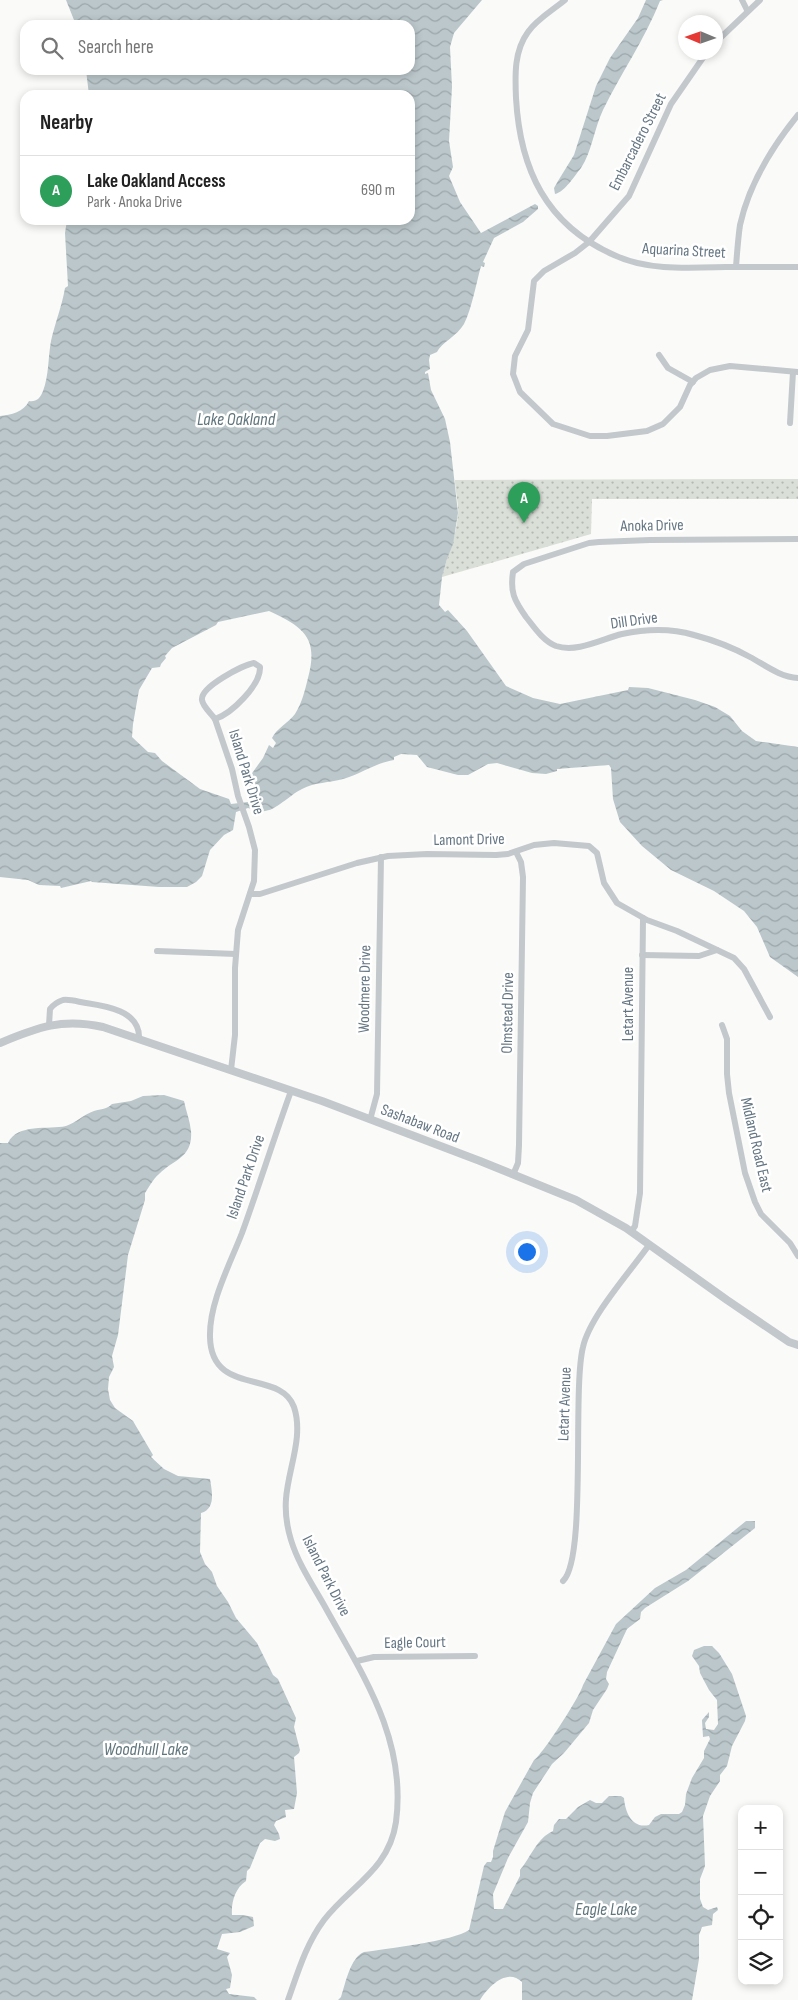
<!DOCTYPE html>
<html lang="en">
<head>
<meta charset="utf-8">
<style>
	:root { --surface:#fff; --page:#f6f6f6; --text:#222; --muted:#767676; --line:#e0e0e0; --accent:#e4572e }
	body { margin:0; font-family:"Sofia Sans Condensed",sans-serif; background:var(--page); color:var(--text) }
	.controls { position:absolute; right:15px; bottom:15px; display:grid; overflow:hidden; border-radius:10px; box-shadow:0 2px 8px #0003 }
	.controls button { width:45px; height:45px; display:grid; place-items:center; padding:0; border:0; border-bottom:1px solid var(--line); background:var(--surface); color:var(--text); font:25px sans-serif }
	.compass { position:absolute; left:678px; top:15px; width:45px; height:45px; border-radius:50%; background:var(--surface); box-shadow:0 2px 8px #0003; rotate:272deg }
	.you { position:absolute; left:526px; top:1251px; width:18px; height:18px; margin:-12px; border:4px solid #fff; border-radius:50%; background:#1a73e8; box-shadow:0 0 0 8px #1a73e833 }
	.badge { display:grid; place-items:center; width:32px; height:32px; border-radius:50%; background:var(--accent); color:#fff; font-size:16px; font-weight:700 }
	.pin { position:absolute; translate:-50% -41px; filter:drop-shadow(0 1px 2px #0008) }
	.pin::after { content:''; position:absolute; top:26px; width:18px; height:15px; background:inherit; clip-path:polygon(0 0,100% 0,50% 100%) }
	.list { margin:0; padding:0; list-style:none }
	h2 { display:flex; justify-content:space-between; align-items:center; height:65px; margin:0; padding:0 20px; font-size:21px }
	h2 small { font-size:16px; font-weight:400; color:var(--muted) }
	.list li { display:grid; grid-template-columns:32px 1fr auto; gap:15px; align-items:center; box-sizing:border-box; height:70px; padding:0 20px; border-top:1px solid var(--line) }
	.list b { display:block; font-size:19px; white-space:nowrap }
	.list p { margin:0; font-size:16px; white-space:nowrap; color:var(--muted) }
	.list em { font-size:16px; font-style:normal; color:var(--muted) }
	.icon { flex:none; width:28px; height:28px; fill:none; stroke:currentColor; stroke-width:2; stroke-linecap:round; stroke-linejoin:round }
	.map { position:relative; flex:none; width:798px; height:2000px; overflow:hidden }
	.search { position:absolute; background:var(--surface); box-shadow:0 2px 8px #0003; left:20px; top:20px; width:395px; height:55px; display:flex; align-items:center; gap:12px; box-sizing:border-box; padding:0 18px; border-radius:15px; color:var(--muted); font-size:19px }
	.panel { position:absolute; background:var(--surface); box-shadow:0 2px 8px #0003; left:20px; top:90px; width:395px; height:135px; border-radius:15px }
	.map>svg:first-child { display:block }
	.park { fill:url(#park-dots) }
	.water { fill:url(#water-waves); fill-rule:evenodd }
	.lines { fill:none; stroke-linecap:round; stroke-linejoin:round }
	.minor { stroke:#c3c8cc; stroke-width:6 }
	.tertiary { stroke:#c3c8cc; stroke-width:8 }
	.labels { text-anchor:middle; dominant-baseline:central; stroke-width:5; stroke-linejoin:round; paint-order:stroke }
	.street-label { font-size:16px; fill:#657683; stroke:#fff }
	.water-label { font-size:18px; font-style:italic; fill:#60757c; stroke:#fff }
</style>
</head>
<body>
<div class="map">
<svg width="798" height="2000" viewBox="0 0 798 2000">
	<defs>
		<pattern id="park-dots" width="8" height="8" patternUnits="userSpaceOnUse" patternTransform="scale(1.25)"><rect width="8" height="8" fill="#dadfd7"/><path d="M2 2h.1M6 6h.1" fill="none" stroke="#b4b9b4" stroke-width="1.8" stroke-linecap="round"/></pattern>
		<pattern id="water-waves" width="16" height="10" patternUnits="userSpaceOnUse" patternTransform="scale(1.25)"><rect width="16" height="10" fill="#bbc7cb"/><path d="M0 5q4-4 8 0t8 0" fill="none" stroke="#9ca6aa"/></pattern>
	</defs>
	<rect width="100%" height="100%" fill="#fafaf8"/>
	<path class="park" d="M 798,479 L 798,499 L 592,499 L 591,534 L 442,577 C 447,556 456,537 458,515 C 459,504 455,491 455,480 Z"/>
	<g class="water">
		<path d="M 66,0 L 482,0 L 454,33 L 450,47 L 452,87 L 449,141 L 453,167 L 449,176 L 460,202 L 481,233 L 535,204 L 538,206 L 538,209 L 523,222 L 494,238 L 483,262 L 485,263 L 484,267 L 481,266 C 476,284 472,308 464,324 C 457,336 441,343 437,352 L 430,355 L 429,360 L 430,369 L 425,372 L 425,374 L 428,373 L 431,390 L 445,419 L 450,442 L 458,513 L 453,544 L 447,559 L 442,577 L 439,605 L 445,612 L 448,610 L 467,631 L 506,686 L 533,698 L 560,704 L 628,690 L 629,687 L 648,688 L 695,700 L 715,707 L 730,716 L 742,731 L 756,741 L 798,747 L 798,977 L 770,957 L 757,927 L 744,911 L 714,891 L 671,870 L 642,846 L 620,822 L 613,799 L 611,768 L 609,765 L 557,769 L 557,771 L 546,774 L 532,773 L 497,763 L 488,764 L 468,775 L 458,775 L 427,767 L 417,755 L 401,754 L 394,757 L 394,760 C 375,763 361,774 343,779 C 329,783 315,782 302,789 C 293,793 276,809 269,810 C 257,813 258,811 248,808 L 236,812 L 233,830 L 224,835 L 210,850 L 202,876 L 196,882 L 187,887 L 159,887 L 92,882 L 91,881 L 61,888 L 60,886 L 39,885 L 28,880 L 0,877 L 0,416 C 11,415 24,412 29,401 C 36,402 40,399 43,391 C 49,376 48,357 51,341 C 55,323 62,306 65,288 L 68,286 L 65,233 L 67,220 L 410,220 L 410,95 L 89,95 L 86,70 L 410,70 L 410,25 L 76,25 ZM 269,611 C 303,627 319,637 308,678 C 305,690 302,703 295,714 C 288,723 277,728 272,738 L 276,743 L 273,748 L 269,745 L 263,758 L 250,776 L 248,802 L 231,804 L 229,799 L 200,789 L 162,761 L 155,753 L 148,752 L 132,737 L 133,724 L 139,690 L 152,668 L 160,667 L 161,664 L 166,658 L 165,656 L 172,648 L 216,625 L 218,622 Z"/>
		<path d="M 646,0 L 663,0 L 660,1 C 645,39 621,73 603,110 C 594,129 592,151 581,168 C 575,175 565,192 555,194 L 554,188 L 558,181 L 574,155 L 596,86 L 610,58 L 638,18 Z"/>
		<path d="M 164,1095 L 184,1101 C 186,1111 190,1121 191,1131 C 193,1158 174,1159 159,1174 C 153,1179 149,1187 145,1193 L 145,1200 L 128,1255 L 118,1335 L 112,1356 L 114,1367 L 109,1377 L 108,1389 L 110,1400 L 115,1408 L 133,1421 L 153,1455 L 151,1457 L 164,1469 L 178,1476 L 210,1479 C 212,1491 216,1509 201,1513 L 200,1552 L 205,1564 L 212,1572 L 217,1586 L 228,1602 L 236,1618 L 257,1643 L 273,1675 L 278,1679 L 296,1718 L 294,1727 L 300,1750 L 299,1753 L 294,1757 L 297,1793 L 294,1809 L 285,1810 L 286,1817 L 276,1821 L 274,1825 L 279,1834 L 280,1839 L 275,1841 L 265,1839 L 260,1843 L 250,1868 L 247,1871 L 246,1881 C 235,1888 231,1903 232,1915 L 243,1915 L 253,1917 L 254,1926 L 240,1932 L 222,1934 L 217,1949 L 230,1953 L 227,1957 L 232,1975 L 230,1988 L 226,1989 L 229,1994 L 254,1997 L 257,2000 L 0,2000 L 0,1143 L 8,1143 C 17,1123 49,1130 66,1126 C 76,1123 84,1114 94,1111 C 101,1109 107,1109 112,1104 L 131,1101 L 143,1096 Z"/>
		<path d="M 746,1521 L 755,1521 L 755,1528 L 688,1581 L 645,1608 L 641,1612 L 640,1619 L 627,1629 L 607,1672 L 606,1679 L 609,1684 L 607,1689 L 593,1710 L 589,1723 L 564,1753 L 552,1764 L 533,1793 L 530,1803 L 528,1822 L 508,1858 L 493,1894 L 494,1909 L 503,1909 L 520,1876 L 520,1870 C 531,1857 537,1838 553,1831 L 554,1825 L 559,1819 L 566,1819 L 578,1807 L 590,1800 L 596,1803 L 602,1803 L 609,1796 L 621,1796 L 624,1798 C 625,1812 632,1829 649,1825 L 655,1817 L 661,1814 L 679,1814 L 682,1812 L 685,1805 L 686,1794 L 692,1778 L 704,1758 L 704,1751 L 710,1739 L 709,1736 L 703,1737 L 702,1720 L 709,1712 L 709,1717 L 705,1723 L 706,1729 L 714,1730 L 718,1724 L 717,1700 L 709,1690 L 700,1673 L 699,1666 L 692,1656 L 694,1650 L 704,1646 L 712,1646 L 719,1653 L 732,1674 L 746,1716 L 745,1721 L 732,1746 L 727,1766 L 720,1775 L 720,1781 L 710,1796 L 703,1816 L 705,1866 L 700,1879 L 700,1899 L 703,1907 L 708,1910 L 717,1907 L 718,1910 L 713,1914 L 712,1925 L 702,1927 L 699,1935 L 699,1959 L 692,2000 L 522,2000 L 522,1982 C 507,1967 488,1987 480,2000 L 338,2000 L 341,1997 C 346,1982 350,1958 364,1952 C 386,1949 454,1941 469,1930 L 484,1866 L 487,1862 L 491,1862 L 493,1857 L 493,1851 L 505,1812 L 534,1760 C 540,1758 580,1697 583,1685 L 616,1624 L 655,1588 L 686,1570 Z"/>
	</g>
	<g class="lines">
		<g class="minor">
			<path d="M 565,0 C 553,10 537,19 528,32 C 514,51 515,75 516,98 C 520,169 546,225 614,255 C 648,271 689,268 726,267 C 750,267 774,267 798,267"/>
			<path d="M 742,0 L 747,10"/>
			<path d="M 716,42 L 760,0"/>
			<path d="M 707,52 L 671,104 L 629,196 L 589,242 L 575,253 L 544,271 L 534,281 L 528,330 L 515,356 L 513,374 L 520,392 L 553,424 L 590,436 L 607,436 L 647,431 L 663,424 L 680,407 L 690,385 L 696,378 L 710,370 L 730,366 L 798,372"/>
			<path d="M 736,267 C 737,253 738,239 740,225 C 749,184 772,147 798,115"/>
			<path d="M 659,355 L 668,368 L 693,382"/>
			<path d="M 790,423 L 793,372"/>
			<path d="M 798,539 L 650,540 L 599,542 L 589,543 L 524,564 L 513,572 C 510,592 514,600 526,617 C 534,627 543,641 556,646 C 577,653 602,639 622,634 C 646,629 670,628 694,635 C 713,640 732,647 750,657 C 765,665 780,677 798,678"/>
			<path d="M 254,663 L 260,667 C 261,685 231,714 215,719 C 211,713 203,707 202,700 C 200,687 243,665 254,663 Z"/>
			<path d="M 215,719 L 232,769 L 238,796 L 249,827 L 255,850 L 254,881 L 238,930 L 235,968 L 235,1035 L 231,1070"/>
			<path d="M 250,894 L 260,894 L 357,863 L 388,856 L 427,854 L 496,855 L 508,854 L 534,845 L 554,843 L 589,846 L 597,853 L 604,883 L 617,903 L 647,920 L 677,931 L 734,958 L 744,969 L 770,1017"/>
			<path d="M 157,951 L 236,954"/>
			<path d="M 642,955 L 699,956 L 717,950"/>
			<path d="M 49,1025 L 50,1009 C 53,1005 57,1002 63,1000 C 70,999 79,1002 86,1003 C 106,1006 140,1011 139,1038"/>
			<path d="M 722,1025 L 727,1039 L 727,1074 L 729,1093 L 745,1173 L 755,1202 L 761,1214 L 790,1243 L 798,1256"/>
			<path d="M 370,1120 L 377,1094 L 381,857"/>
			<path d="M 513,1175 L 518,1163 L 519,1145 L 523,877 L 521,862 L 516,852"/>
			<path d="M 631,1232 L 635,1226 L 640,1193 L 643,918"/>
			<path d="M 563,1581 C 587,1559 572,1391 583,1347 C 590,1316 630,1272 649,1245"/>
			<path d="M 357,1661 L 374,1657 L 475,1656"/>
			<path d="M 288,2000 C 298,1972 306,1944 324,1920 C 350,1886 389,1870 396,1822 C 407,1738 362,1674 324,1605 C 312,1584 298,1563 291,1540 C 287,1527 285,1512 286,1499 C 288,1469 304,1437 294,1407 C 281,1369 211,1397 210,1337 C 209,1303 230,1264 242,1233 C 259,1186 274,1138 291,1091"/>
		</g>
		<path class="tertiary" d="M 0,1043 C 38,1027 62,1018 103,1027 L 322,1101 L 480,1161 L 576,1200 L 626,1228 L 727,1300 L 789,1342 L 798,1345"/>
	</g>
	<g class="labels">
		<g class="street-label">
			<text transform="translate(638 142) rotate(-63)">Embarcadero Street</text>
			<text transform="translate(684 251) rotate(3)">Aquarina Street</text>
			<text transform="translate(652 526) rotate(-1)">Anoka Drive</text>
			<text transform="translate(634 621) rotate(-8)">Dill Drive</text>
			<text transform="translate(246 772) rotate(73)">Island Park Drive</text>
			<text transform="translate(469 840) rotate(-1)">Lamont Drive</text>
			<text transform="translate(365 989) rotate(-89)">Woodmere Drive</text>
			<text transform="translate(628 1004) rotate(-90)">Letart Avenue</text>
			<text transform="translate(508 1013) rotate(-89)">Olmstead Drive</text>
			<text transform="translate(420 1124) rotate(21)">Sashabaw Road</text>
			<text transform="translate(756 1145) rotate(77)">Midland Road East</text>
			<text transform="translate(246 1177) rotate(-71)">Island Park Drive</text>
			<text transform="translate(565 1404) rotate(-88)">Letart Avenue</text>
			<text transform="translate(326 1576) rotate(63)">Island Park Drive</text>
			<text transform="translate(415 1643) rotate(-1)">Eagle Court</text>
		</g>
		<g class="water-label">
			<text x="236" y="419">Lake Oakland</text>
			<text x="146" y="1749">Woodhull Lake</text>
			<text x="606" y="1909">Eagle Lake</text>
		</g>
	</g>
</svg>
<div class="controls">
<button>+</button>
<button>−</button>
<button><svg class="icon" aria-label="locate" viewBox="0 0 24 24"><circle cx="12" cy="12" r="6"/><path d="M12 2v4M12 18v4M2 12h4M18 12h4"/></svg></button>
<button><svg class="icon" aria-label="layers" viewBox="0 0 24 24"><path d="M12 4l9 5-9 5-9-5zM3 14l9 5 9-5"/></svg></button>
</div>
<svg class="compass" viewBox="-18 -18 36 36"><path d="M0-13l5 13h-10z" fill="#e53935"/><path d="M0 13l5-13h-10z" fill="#767676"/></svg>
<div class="you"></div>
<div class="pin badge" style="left:524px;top:523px;background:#2e9e5b">A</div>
<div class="search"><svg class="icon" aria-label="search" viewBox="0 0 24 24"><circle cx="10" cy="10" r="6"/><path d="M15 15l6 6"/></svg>Search here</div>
<section class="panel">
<h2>Nearby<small></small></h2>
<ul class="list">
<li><span class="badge" style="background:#2e9e5b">A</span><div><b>Lake Oakland Access</b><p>Park · Anoka Drive</p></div><em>690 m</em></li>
</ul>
</section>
</div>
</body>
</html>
